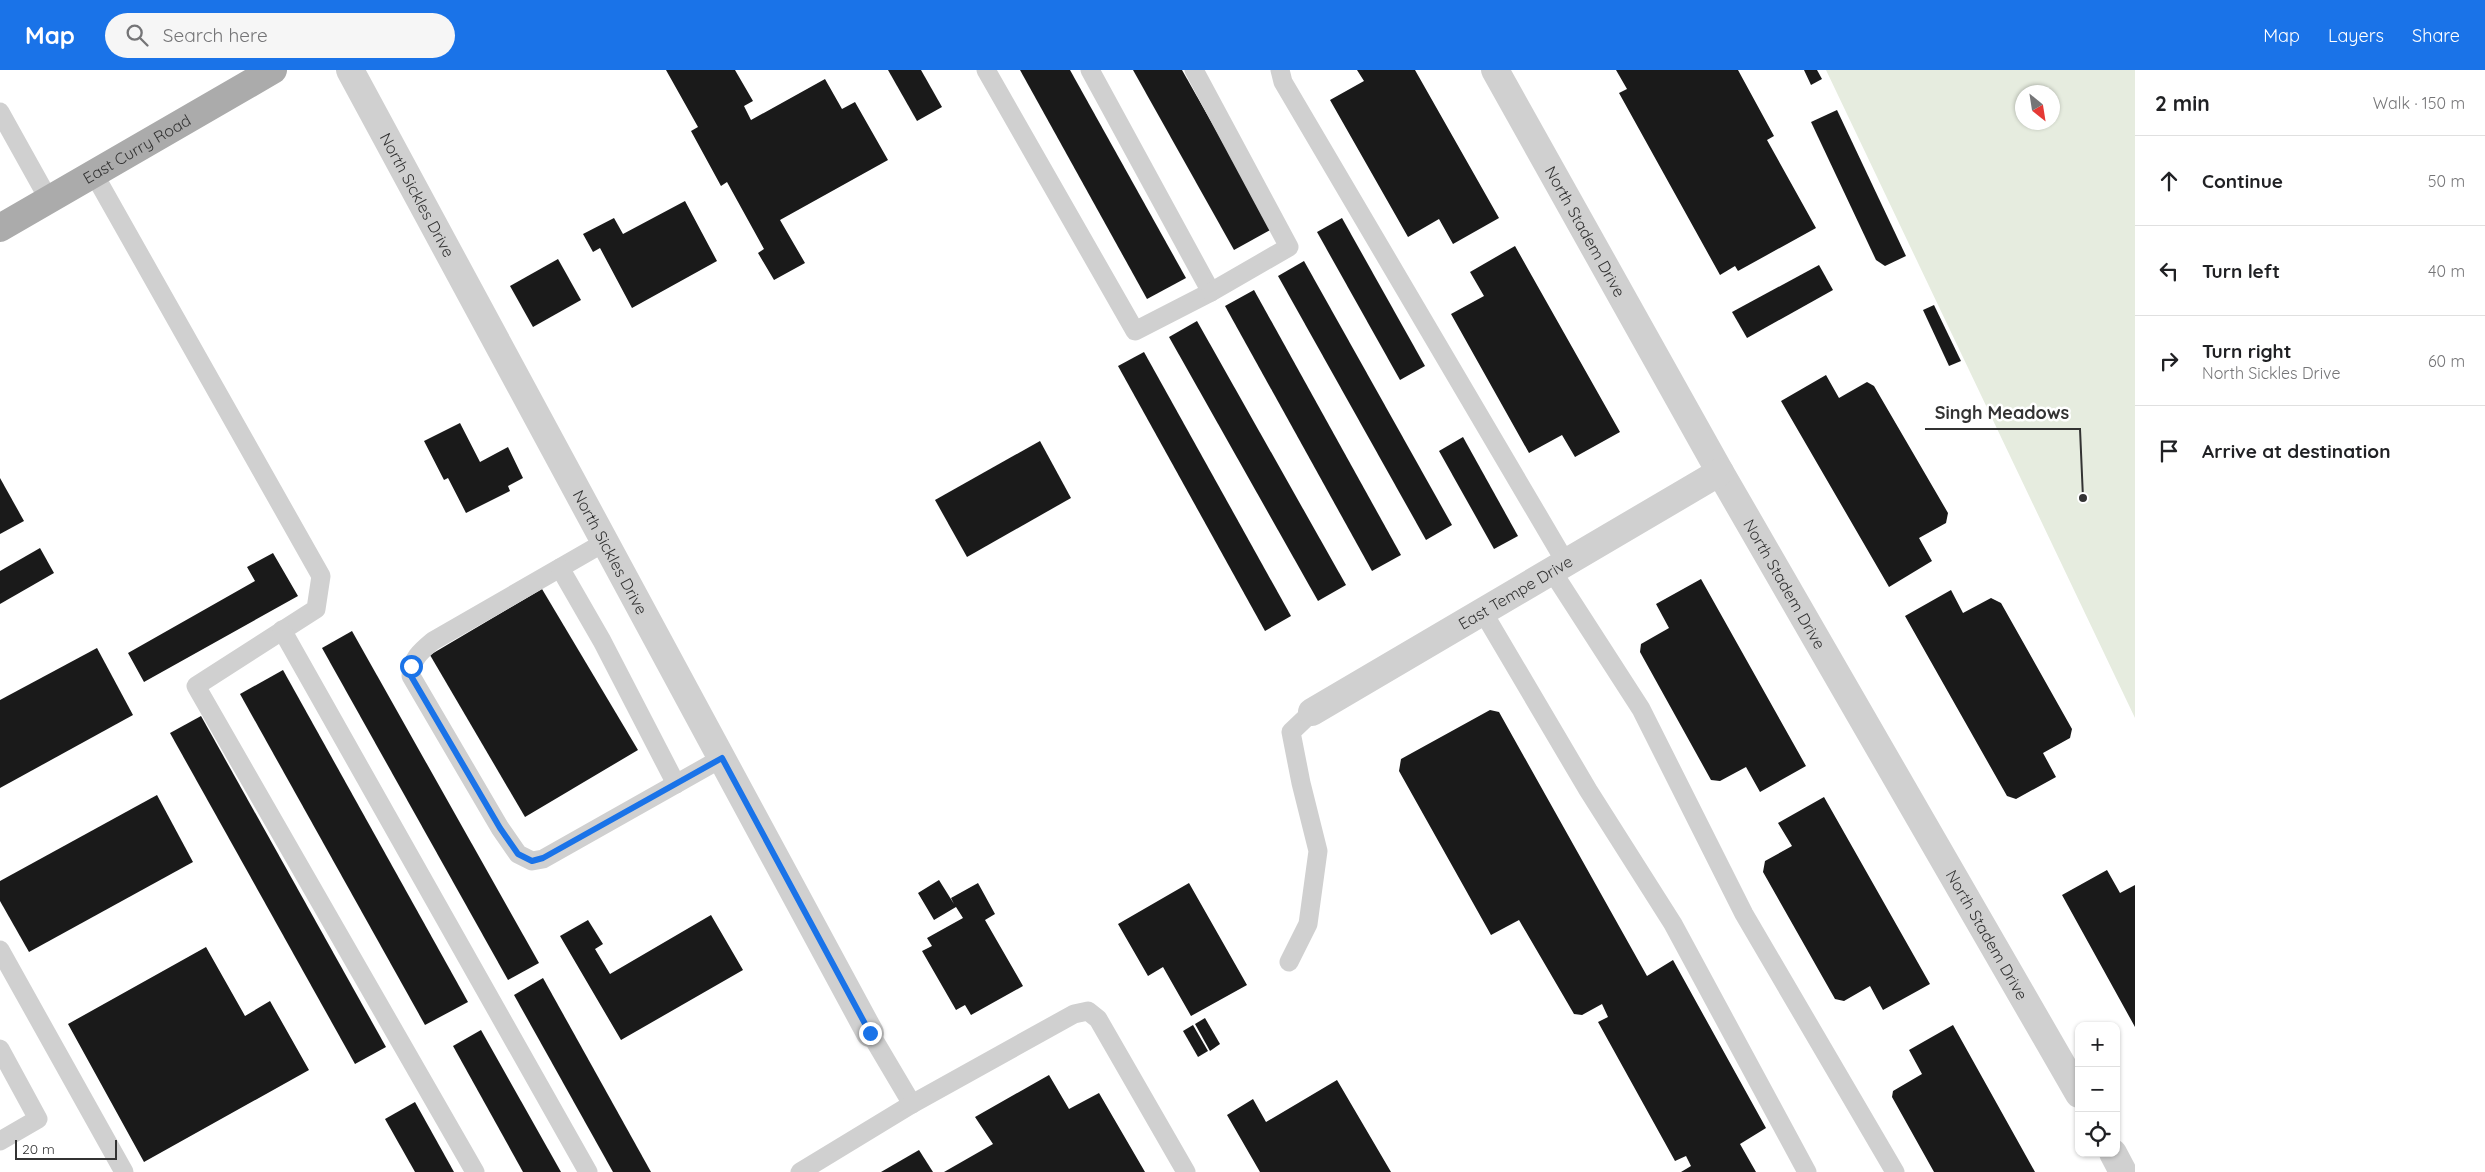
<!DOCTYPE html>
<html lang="en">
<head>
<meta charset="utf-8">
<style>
	:root { --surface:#fff; --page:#f6f6f6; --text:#202124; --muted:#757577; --line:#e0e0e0; --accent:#1a73e8 }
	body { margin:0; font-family:Quicksand,sans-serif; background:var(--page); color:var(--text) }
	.controls { position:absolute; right:15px; bottom:15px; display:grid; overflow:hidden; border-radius:10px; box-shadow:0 1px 4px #0004 }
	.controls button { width:45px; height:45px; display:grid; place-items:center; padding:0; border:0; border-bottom:1px solid var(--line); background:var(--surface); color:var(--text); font:25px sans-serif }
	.compass { position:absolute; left:2015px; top:15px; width:45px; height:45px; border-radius:50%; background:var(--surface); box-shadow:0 1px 4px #0004; rotate:150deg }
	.scale { position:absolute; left:15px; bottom:12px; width:102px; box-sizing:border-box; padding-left:5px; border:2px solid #333; border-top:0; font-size:14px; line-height:18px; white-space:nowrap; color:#333; -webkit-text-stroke:4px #fff; paint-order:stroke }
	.stop { position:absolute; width:15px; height:15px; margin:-11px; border:4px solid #1a73e8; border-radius:50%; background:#fff }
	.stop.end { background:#1a73e8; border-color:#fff; box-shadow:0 1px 5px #0008 }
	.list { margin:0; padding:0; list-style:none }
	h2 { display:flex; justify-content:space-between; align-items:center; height:65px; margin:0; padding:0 20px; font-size:21px }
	h2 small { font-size:16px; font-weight:400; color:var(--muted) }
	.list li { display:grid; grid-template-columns:32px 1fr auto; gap:15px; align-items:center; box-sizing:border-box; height:90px; padding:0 20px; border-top:1px solid var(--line) }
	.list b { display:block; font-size:19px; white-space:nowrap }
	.list p { margin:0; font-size:16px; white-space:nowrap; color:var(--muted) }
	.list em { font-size:16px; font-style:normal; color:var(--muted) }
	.icon { flex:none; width:28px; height:28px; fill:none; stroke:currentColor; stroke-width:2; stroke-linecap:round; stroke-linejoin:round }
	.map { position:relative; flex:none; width:2135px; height:1102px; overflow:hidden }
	header { display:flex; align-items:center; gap:30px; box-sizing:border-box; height:70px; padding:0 25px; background:var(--accent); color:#fff }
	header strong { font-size:24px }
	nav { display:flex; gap:28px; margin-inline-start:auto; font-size:18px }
	.search { width:350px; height:45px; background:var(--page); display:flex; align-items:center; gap:12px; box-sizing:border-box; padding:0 18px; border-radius:28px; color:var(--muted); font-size:19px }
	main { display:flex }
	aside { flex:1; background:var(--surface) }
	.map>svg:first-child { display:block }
	.green { fill:#e6ecdf; fill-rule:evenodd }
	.building { fill:#1a1a1a }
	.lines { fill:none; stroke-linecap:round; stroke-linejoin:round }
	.lane { stroke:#d0d0d0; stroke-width:19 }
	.street { stroke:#d0d0d0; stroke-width:28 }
	.primary { stroke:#ababab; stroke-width:28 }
	.route { stroke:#1a73e8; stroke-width:6 }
	.labels { text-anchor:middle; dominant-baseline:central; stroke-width:5; stroke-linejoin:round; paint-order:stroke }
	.street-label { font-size:16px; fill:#333; stroke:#fff }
	.leader { fill:none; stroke:#333; stroke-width:2 }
	.callout-dot { fill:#333; stroke:#fff; stroke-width:2 }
	.callout-label { font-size:18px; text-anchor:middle; font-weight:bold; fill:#333; stroke:#fff; stroke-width:5; stroke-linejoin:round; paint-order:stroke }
</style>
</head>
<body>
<header>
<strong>Map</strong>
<div class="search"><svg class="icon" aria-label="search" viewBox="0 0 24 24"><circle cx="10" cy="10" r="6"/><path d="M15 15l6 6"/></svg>Search here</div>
<nav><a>Map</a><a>Layers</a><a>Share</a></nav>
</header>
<main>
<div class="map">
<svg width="2135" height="1102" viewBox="0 0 2135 1102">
	<rect width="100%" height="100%" fill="#fff"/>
	<path class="green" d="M 1826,0 L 2135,0 L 2135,648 ZM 2022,22 L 2052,22 L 2052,52 L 2022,52 Z"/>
	<g class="building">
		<path d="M 666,0 L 735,0 L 753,31 L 744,36 L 751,50 L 825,9 L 842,39 L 855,32 L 888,90 L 780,150 L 805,193 L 774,210 L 758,183 L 764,179 L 727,112 L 721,116 L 691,61 L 698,57 Z"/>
		<path d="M 888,0 L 921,0 L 942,37 L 917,51 Z"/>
		<path d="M 1020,0 L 1070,0 L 1186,208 L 1147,229 Z"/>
		<path d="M 1133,0 L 1182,0 L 1272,159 L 1234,180 Z"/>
		<path d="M 1357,0 L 1415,0 L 1499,148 L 1453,174 L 1439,149 L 1408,167 L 1330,30 L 1364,11 Z"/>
		<path d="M 1616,0 L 1738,0 L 1774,66 L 1767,70 L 1816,158 L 1738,201 L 1735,196 L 1720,205 L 1619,23 L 1627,19 Z"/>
		<path d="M 1804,0 L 1817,0 L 1822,9 L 1811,15 Z"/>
		<path d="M 1837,40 L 1906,186 L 1885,196 L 1876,190 L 1811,52 Z"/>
		<path d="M 685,131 L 717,191 L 632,238 L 600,178 L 593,182 L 583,164 L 614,148 L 623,164 Z"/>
		<path d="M 1342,148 L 1425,296 L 1400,310 L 1317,162 Z"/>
		<path d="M 1515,176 L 1620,362 L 1575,387 L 1562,365 L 1529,383 L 1451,244 L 1484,226 L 1470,202 Z"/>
		<path d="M 558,189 L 581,230 L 533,257 L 510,216 Z"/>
		<path d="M 1304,191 L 1452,455 L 1426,470 L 1278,206 Z"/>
		<path d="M 1819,195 L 1833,220 L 1747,268 L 1732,242 Z"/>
		<path d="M 1254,220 L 1401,485 L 1372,501 L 1225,236 Z"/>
		<path d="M 1934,235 L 1961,291 L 1949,296 L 1923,240 Z"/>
		<path d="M 1197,251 L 1346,515 L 1318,531 L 1169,267 Z"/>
		<path d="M 1144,282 L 1291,546 L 1265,561 L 1118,296 Z"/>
		<path d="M 1826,305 L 1839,328 L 1867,312 L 1874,316 L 1948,443 L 1946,453 L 1919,468 L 1932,491 L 1889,517 L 1781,331 Z"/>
		<path d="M 460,353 L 480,392 L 508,377 L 523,408 L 508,416 L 510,421 L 466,443 L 448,408 L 444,410 L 424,371 Z"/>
		<path d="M 1463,367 L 1518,466 L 1494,479 L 1439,381 Z"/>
		<path d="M 1040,371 L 1071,428 L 967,487 L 935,430 Z"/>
		<path d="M 0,408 L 24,451 L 0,464 Z"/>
		<path d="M 40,478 L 54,503 L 0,534 L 0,501 Z"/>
		<path d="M 273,483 L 298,526 L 144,612 L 128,583 L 255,511 L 247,497 Z"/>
		<path d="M 1701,509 L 1806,696 L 1760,722 L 1746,697 L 1720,711 L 1711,710 L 1640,582 L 1641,574 L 1669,558 L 1656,534 Z"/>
		<path d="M 542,519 L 638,680 L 525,747 L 430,585 Z"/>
		<path d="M 1951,520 L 1963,543 L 1991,528 L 2001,533 L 2072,659 L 2070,668 L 2043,683 L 2056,707 L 2016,729 L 2007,726 L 1905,546 Z"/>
		<path d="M 352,561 L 539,893 L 508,910 L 322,578 Z"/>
		<path d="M 97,578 L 133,645 L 0,718 L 0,630 Z"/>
		<path d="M 283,600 L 468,932 L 425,955 L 240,624 Z"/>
		<path d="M 1490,640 L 1499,642 L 1647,906 L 1673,890 L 1766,1058 L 1740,1074 L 1756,1102 L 1681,1102 L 1691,1096 L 1686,1086 L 1675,1091 L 1598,952 L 1608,947 L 1602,934 L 1582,945 L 1574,944 L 1519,850 L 1491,865 L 1399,701 L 1401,689 Z"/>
		<path d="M 201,646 L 386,977 L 355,994 L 170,663 Z"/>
		<path d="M 157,725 L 193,792 L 29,882 L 0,831 L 0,811 Z"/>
		<path d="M 1824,727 L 1930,914 L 1883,940 L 1870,916 L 1844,931 L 1835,929 L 1763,802 L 1765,791 L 1792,776 L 1778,753 Z"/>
		<path d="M 2107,800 L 2120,823 L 2135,815 L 2135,957 L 2062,825 Z"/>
		<path d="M 939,810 L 954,834 L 951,828 L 978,813 L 995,844 L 985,850 L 1023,916 L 971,945 L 965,935 L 956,940 L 922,881 L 932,876 L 927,868 L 963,848 L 956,837 L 934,850 L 918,823 Z"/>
		<path d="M 1189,813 L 1247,915 L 1191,946 L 1163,897 L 1148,906 L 1118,854 Z"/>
		<path d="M 711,845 L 743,900 L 621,970 L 560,866 L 588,850 L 603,874 L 595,879 L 610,904 Z"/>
		<path d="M 206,877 L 245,946 L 270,931 L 309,1000 L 144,1092 L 68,954 Z"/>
		<path d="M 543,908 L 651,1102 L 613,1102 L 514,925 Z"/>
		<path d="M 1205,948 L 1220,974 L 1210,981 L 1195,954 Z"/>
		<path d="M 1193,955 L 1208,981 L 1198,987 L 1183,961 Z"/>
		<path d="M 1953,955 L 2035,1102 L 1934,1102 L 1892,1027 L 1893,1021 L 1922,1004 L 1909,980 Z"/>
		<path d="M 481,960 L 561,1102 L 523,1102 L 453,976 Z"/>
		<path d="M 1049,1005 L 1069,1039 L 1099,1023 L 1145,1102 L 944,1102 L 993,1074 L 975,1047 Z"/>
		<path d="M 1337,1010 L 1391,1102 L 1260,1102 L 1227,1045 L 1253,1029 L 1266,1052 Z"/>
		<path d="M 415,1032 L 454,1102 L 415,1102 L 385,1049 Z"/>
		<path d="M 919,1080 L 933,1102 L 881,1102 Z"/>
	</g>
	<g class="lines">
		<g class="lane">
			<path d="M 986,0 L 1135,261 L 1211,222 L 1090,0"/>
			<path d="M 1194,0 L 1289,177 L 1211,222"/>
			<path d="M 1280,0 L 1283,12 L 1566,493"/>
			<path d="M 0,42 L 49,130"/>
			<path d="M 94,104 L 321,506 L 316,539 L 196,616 L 475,1102"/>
			<path d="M 605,472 L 433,571 C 421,581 411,589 411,606 L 500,758 L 518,784 L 532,791 L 543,789 L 722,688"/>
			<path d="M 560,498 L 602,571 L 676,714"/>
			<path d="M 1552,501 L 1641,639 L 1744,844 L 1895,1102"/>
			<path d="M 1483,542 L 1588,720 L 1673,854 L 1807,1102"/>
			<path d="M 282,560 L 588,1102"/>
			<path d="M 0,880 L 124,1102"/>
			<path d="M 1289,892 L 1308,854 L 1318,781 L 1301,713 L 1291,662 L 1312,642"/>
			<path d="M 870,963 L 912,1034"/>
			<path d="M 0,979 L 38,1049 L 0,1071"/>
			<path d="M 800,1102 L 912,1034 L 1074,944 L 1088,941 L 1098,949 L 1186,1102"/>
		</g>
		<g class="street">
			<path id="s1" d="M 350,0 L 870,963"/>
			<path id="s2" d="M 1495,0 L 1720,402 L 2079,1024"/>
			<path id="s3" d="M 1312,642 L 1720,402"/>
			<path d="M 2113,1083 L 2123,1102"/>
		</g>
		<path class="primary" id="s4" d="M 0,158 L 273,0"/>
	</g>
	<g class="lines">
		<path class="route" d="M 411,596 L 411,606 L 500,758 L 518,784 L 532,791 L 543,788 L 722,688 L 870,963"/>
	</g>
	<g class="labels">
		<g class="street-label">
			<text stroke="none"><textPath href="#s4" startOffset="158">East Curry Road</textPath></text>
			<text stroke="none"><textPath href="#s1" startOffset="142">North Sickles Drive</textPath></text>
			<text stroke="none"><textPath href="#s2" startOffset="185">North Stadem Drive</textPath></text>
			<text stroke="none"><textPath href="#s1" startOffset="548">North Sickles Drive</textPath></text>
			<text stroke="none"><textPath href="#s2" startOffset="590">North Stadem Drive</textPath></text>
			<text stroke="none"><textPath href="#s3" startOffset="236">East Tempe Drive</textPath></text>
			<text stroke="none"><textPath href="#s2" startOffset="995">North Stadem Drive</textPath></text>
		</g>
	</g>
	<path class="leader" d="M2083 428L2080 359H1925"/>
	<circle class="callout-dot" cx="2083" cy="428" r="5"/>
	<g class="callout-label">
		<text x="2002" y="349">Singh Meadows</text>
	</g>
</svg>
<div class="controls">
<button>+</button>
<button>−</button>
<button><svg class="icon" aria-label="locate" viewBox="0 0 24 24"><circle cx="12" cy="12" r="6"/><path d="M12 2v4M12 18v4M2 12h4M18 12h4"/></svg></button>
</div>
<svg class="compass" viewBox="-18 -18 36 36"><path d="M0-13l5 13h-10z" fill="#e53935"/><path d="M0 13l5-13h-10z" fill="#757577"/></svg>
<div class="scale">20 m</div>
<div class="stop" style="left:411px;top:596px"></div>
<div class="stop end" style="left:870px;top:963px"></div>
</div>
<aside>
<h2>2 min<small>Walk · 150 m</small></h2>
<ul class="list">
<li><svg class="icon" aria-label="ahead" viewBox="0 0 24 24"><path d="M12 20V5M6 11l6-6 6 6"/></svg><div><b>Continue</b></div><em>50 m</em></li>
<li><svg class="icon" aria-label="left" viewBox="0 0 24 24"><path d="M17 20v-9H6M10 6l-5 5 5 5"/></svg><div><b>Turn left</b></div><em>40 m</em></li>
<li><svg class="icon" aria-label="right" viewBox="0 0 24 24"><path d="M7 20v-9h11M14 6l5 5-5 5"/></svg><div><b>Turn right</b><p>North Sickles Drive</p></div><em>60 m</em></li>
<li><svg class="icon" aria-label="arrive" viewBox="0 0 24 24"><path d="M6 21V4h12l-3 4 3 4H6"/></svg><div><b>Arrive at destination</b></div></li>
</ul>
</aside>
</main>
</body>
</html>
